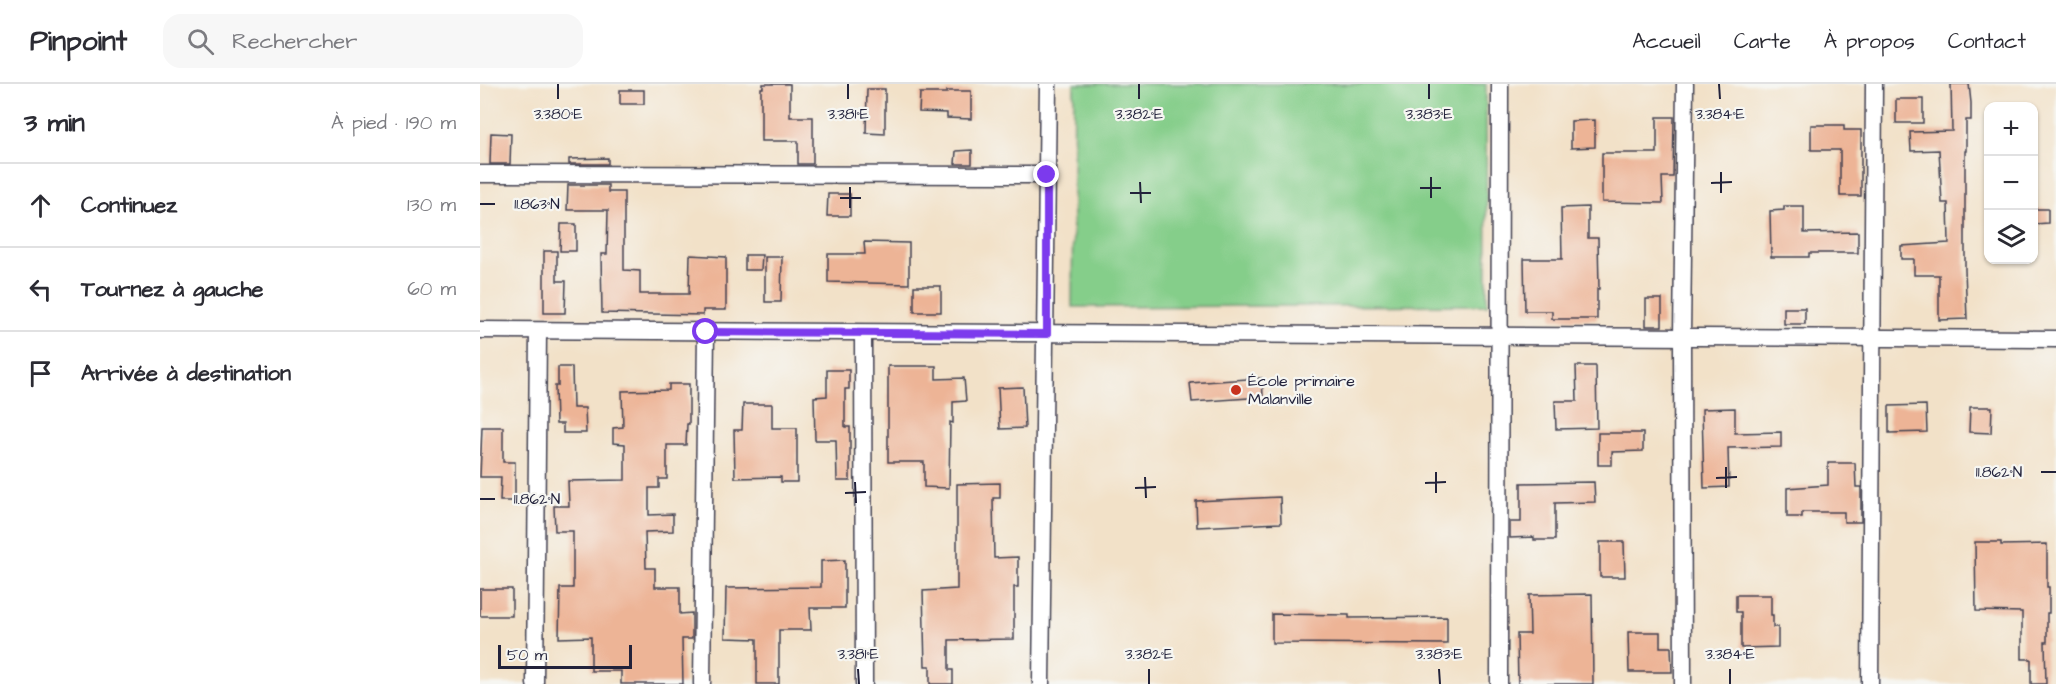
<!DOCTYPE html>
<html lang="fr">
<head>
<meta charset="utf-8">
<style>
	:root { --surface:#fff; --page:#f7f7f7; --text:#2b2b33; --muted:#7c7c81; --line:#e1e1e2 }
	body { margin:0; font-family:"Architects Daughter",sans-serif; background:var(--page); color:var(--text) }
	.controls { position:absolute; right:18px; top:18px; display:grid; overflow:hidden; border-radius:12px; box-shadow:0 2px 4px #0004 }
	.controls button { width:54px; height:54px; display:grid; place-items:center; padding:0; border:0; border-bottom:2px solid var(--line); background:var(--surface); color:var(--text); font:30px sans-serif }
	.scale { position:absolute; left:18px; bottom:15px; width:134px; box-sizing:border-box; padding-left:6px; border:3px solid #22223b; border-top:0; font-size:16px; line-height:21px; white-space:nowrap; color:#22223b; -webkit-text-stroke:4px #f6f6f2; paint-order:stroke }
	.stop { position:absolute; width:18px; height:18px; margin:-14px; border:4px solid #7c3aed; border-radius:50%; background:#fff }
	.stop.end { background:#7c3aed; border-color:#fff; box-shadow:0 2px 6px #0008 }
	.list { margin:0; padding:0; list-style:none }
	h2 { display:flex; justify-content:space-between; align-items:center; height:78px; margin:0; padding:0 24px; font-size:26px }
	h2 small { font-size:20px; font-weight:400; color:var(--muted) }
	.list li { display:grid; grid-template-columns:39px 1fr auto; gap:18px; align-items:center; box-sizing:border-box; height:84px; padding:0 24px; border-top:2px solid var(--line) }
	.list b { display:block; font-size:22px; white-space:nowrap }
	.list em { font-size:20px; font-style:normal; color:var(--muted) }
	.icon { flex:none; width:33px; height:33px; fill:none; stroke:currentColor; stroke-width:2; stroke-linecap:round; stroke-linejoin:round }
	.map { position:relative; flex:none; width:1576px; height:600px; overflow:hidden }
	header { display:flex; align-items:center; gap:36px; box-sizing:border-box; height:84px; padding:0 30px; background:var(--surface); border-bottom:2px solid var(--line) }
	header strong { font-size:28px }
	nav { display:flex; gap:33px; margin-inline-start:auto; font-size:21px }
	.search { width:420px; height:54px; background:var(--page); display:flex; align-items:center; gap:15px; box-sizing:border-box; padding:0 21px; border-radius:18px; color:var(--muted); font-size:22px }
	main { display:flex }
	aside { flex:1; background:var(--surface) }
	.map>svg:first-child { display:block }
	.green { fill:#85ce8a; stroke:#547862; stroke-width:1.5 }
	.building { fill:#edb496 }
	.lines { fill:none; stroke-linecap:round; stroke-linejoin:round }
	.street-casing { stroke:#413f50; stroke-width:19 }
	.street { stroke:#fff; stroke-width:16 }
	.route { stroke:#7c3aed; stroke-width:8 }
	.ticks { fill:none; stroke:#22223b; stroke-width:2 }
	.poi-dot { fill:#c8321e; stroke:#f6f6f2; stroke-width:2 }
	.labels { text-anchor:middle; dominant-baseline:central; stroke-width:4.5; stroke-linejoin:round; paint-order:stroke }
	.poi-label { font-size:16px; fill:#22223b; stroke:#f6f6f2; text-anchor:start }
	.ticks-label { font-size:15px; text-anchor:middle; fill:#22223b; stroke:#f6f6f2; stroke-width:4.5; stroke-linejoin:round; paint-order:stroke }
</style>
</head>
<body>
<header>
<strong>Pinpoint</strong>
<div class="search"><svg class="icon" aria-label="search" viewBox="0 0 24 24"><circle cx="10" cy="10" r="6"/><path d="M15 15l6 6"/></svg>Rechercher</div>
<nav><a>Accueil</a><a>Carte</a><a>À propos</a><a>Contact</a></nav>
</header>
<main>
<aside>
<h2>3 min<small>À pied · 190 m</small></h2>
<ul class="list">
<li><svg class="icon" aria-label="ahead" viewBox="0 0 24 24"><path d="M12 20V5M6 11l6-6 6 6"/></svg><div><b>Continuez</b></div><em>130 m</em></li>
<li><svg class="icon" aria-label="left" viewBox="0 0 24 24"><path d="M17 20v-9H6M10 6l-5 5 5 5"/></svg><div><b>Tournez à gauche</b></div><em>60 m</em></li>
<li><svg class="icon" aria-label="arrive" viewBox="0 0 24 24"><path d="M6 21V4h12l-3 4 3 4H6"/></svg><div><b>Arrivée à destination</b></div></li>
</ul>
</aside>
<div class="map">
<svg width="1576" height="600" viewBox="0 0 1576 600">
	<rect width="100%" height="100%" fill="#f6f6f2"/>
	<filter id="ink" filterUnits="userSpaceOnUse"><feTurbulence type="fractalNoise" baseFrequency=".0167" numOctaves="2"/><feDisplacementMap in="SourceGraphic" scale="12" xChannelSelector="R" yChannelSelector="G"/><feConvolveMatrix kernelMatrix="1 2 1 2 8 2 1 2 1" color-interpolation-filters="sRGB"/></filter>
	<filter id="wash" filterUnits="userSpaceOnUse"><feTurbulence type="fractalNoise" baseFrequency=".008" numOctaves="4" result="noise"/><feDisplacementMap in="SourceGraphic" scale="24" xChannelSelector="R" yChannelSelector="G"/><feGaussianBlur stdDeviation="1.35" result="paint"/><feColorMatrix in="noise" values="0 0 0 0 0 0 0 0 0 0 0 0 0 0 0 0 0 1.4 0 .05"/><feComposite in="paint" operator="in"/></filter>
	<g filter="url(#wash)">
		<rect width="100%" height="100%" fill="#f2e1c8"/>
		<path class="green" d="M 594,0 L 1006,0 L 1007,221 L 592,223 Z"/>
		<g id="blocks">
			<g class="building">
				<path d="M 283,0 L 310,0 L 310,33 L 333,33 L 333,80 L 318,80 L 318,57 L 281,57 L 281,4 L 283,4 Z"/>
				<path d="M 1471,0 L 1489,0 L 1491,19 L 1491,36 L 1486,36 L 1486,67 L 1485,67 L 1485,186 L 1487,235 L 1459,236 L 1459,191 L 1434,191 L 1434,175 L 1421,175 L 1421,162 L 1469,159 L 1468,119 L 1462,119 L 1459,66 L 1431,67 L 1430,48 L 1472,47 Z"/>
				<path d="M 387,5 L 405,5 L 405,50 L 386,49 Z"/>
				<rect x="140" y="6" width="24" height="14"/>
				<path d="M 467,7 L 491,7 L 491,35 L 467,34 L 467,29 L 439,28 L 440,9 L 467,9 Z"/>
				<rect x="1416" y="15" width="27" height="24"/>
				<path d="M 1177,33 L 1194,33 L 1193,93 L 1182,93 L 1183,119 L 1122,118 L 1122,69 L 1177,69 Z"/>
				<path d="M 1115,36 L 1115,63 L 1091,64 L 1091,37 Z"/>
				<path d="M 1331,41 L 1364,41 L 1364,46 L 1381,46 L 1381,112 L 1360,112 L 1360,66 L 1331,66 Z"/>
				<path d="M 11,49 L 31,50 L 30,80 L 10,80 Z"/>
				<path d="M 492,66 L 492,80 L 475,80 L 476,67 Z"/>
				<path d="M 128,74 L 128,80 L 89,80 L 89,75 Z"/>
				<path d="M 88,101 L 128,101 L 128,108 L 144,108 L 144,186 L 160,187 L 160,210 L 209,210 L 210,171 L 246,173 L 246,226 L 223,226 L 223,231 L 122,229 L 121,170 L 127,170 L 128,126 L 87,126 Z"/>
				<path d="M 348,110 L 370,110 L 370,132 L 347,132 Z"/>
				<path d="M 1304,122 L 1324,122 L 1324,149 L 1378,148 L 1378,169 L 1329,169 L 1329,173 L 1291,173 L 1290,127 L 1304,126 Z"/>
				<path d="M 1108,123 L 1108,154 L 1118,154 L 1119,205 L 1117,205 L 1117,235 L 1072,235 L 1072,227 L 1045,227 L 1044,175 L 1082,175 L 1081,124 Z"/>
				<path d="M 1554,125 L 1568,125 L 1568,139 L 1554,140 Z"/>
				<path d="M 81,140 L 96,140 L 96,167 L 80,167 Z"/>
				<path d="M 384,158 L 429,159 L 429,200 L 348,198 L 348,170 L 385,170 Z"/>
				<path d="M 64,167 L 77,167 L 77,197 L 86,197 L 85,229 L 64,229 Z"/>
				<path d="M 265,171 L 282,171 L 281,186 L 265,186 Z"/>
				<path d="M 285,173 L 302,173 L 301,218 L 285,218 Z"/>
				<rect x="434" y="202" width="27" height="26"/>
				<rect x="1166" y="215" width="16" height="27"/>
				<rect x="1304" y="224" width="21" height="16"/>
				<path d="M 408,282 L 456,282 L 456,295 L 484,294 L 486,317 L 473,318 L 473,339 L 470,338 L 469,404 L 444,403 L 444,378 L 408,378 Z"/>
				<path d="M 1096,282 L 1116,282 L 1117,344 L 1076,345 L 1075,317 L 1097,317 Z"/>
				<path d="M 78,283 L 92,283 L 93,324 L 105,324 L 106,349 L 83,349 L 83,340 L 76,340 L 75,302 L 78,302 Z"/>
				<path d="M 347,286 L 369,286 L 369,305 L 365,305 L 365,343 L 370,343 L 370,397 L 357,397 L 356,356 L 335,356 L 334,313 L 347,312 Z"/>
				<path d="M 782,294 L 783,313 L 712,318 L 710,299 Z"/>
				<path d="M 189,300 L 209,300 L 209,340 L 207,340 L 206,361 L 187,361 L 187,395 L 179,395 L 179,404 L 169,404 L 169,431 L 193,430 L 193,447 L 165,448 L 166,484 L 175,484 L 175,503 L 200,503 L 200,530 L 212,529 L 212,555 L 202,555 L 203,600 L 141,600 L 141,587 L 111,587 L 111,553 L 79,554 L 80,504 L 93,504 L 93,447 L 75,447 L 74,422 L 89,422 L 88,397 L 145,396 L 145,360 L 133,359 L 133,344 L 143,343 L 142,307 L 189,306 Z"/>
				<path d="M 543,303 L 545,344 L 520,345 L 518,304 Z"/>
				<path d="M 263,320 L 292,320 L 292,344 L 317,344 L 317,398 L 301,398 L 301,393 L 255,394 L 254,346 L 262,346 Z"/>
				<path d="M 1446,321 L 1447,348 L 1409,349 L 1409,322 Z"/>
				<path d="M 1490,323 L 1512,323 L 1511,349 L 1489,348 Z"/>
				<path d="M 1255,324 L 1255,349 L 1301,348 L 1301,363 L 1248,364 L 1249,403 L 1224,404 L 1222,325 Z"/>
				<path d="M 2,343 L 23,343 L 23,378 L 35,378 L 35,417 L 20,417 L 21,393 L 0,393 Z"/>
				<path d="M 1118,349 L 1163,349 L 1163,367 L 1132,368 L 1132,381 L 1118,381 Z"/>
				<path d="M 1348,379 L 1375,379 L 1376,403 L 1381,403 L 1381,438 L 1364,438 L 1364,428 L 1322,428 L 1322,433 L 1307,433 L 1307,404 L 1348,401 Z"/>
				<path d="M 1114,398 L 1115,418 L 1075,419 L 1075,456 L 1054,456 L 1054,453 L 1030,454 L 1030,438 L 1041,438 L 1041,399 Z"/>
				<path d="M 520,399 L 520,414 L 513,414 L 514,474 L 538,473 L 538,503 L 534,503 L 534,555 L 469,556 L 469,586 L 473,586 L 473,600 L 450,600 L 450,582 L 445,582 L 443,507 L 477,505 L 477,400 Z"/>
				<path d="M 800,413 L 801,439 L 717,443 L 716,417 Z"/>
				<path d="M 1120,458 L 1144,458 L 1145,493 L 1120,493 Z"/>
				<path d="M 1495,458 L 1521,458 L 1521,461 L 1567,460 L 1567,503 L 1569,503 L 1569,529 L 1567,529 L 1567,558 L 1565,558 L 1566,600 L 1551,600 L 1551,575 L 1542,575 L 1542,528 L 1496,527 Z"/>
				<path d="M 365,476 L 365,524 L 330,524 L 331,546 L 299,546 L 299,600 L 277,600 L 277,555 L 245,554 L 246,504 L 341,503 L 341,477 Z"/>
				<rect x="0" y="505" width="32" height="27"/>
				<path d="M 1112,510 L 1113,600 L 1038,600 L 1037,550 L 1050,550 L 1049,511 Z"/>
				<path d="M 1256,511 L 1291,511 L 1291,531 L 1293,531 L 1293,543 L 1298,543 L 1298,563 L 1261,564 L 1261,528 L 1256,528 Z"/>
				<path d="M 792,530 L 869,531 L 869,534 L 967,533 L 967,560 L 792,559 Z"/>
				<path d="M 1148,548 L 1180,548 L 1180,563 L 1191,563 L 1192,588 L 1149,588 Z"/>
			</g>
		</g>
	</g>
	<g filter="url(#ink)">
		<use href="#blocks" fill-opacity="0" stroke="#413f50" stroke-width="1.5"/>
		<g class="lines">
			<g class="street-casing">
				<g id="street">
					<path d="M 0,90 L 567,91"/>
					<path d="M 0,246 L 1576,255"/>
					<path d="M 383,249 L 384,600"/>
					<path d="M 55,600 L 58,247"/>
					<path d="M 222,600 L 226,248"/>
					<path d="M 561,600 L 568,0"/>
					<path d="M 1019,600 L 1020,0"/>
					<path d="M 1203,600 L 1202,253 L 1205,0"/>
					<path d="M 1390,600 L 1394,0"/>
				</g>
			</g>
			<use href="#street" class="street"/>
		</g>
	</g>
	<g class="lines" filter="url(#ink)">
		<path class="route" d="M 226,248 L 567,250 L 567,91"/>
	</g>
	<path class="ticks" d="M 78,0 L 78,15M 368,0 L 368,15M 659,0 L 659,15M 949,0 L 949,15M 1239,0 L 1240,15M 1241,88 L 1241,109M 951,93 L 951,114M 660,98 L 661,119M 1231,99 L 1252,98M 370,103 L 370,124M 940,104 L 961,104M 650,109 L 671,109M 360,114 L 381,114M 0,120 L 15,120M 1246,383 L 1246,404M 956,388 L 956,409M 1561,388 L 1576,388M 665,393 L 666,414M 1236,394 L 1257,393M 375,398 L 376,419M 945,399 L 966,398M 655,404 L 676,403M 365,409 L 386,408M 0,415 L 15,415M 378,585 L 379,600M 669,585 L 669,600M 959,585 L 960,600M 1250,585 L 1250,600"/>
	<circle class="poi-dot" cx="756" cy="306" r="6"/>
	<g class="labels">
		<g class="poi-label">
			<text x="768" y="297">École primaire<tspan x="768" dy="18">Malanville</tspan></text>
		</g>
	</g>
	<g class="ticks-label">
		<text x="78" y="35">3.380°E</text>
		<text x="368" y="35">3.381°E</text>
		<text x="659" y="35">3.382°E</text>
		<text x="949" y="35">3.383°E</text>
		<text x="1240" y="35">3.384°E</text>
		<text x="57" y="125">11.863°N</text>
		<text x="1519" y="393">11.862°N</text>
		<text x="57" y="420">11.862°N</text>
		<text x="378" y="575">3.381°E</text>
		<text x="669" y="575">3.382°E</text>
		<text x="959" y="575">3.383°E</text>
		<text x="1250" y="575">3.384°E</text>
	</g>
</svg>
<div class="controls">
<button>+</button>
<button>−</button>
<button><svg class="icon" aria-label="layers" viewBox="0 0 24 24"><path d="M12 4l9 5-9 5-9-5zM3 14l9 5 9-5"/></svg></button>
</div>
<div class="scale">50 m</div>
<div class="stop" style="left:226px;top:248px"></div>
<div class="stop end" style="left:567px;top:91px"></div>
</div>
</main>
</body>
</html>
